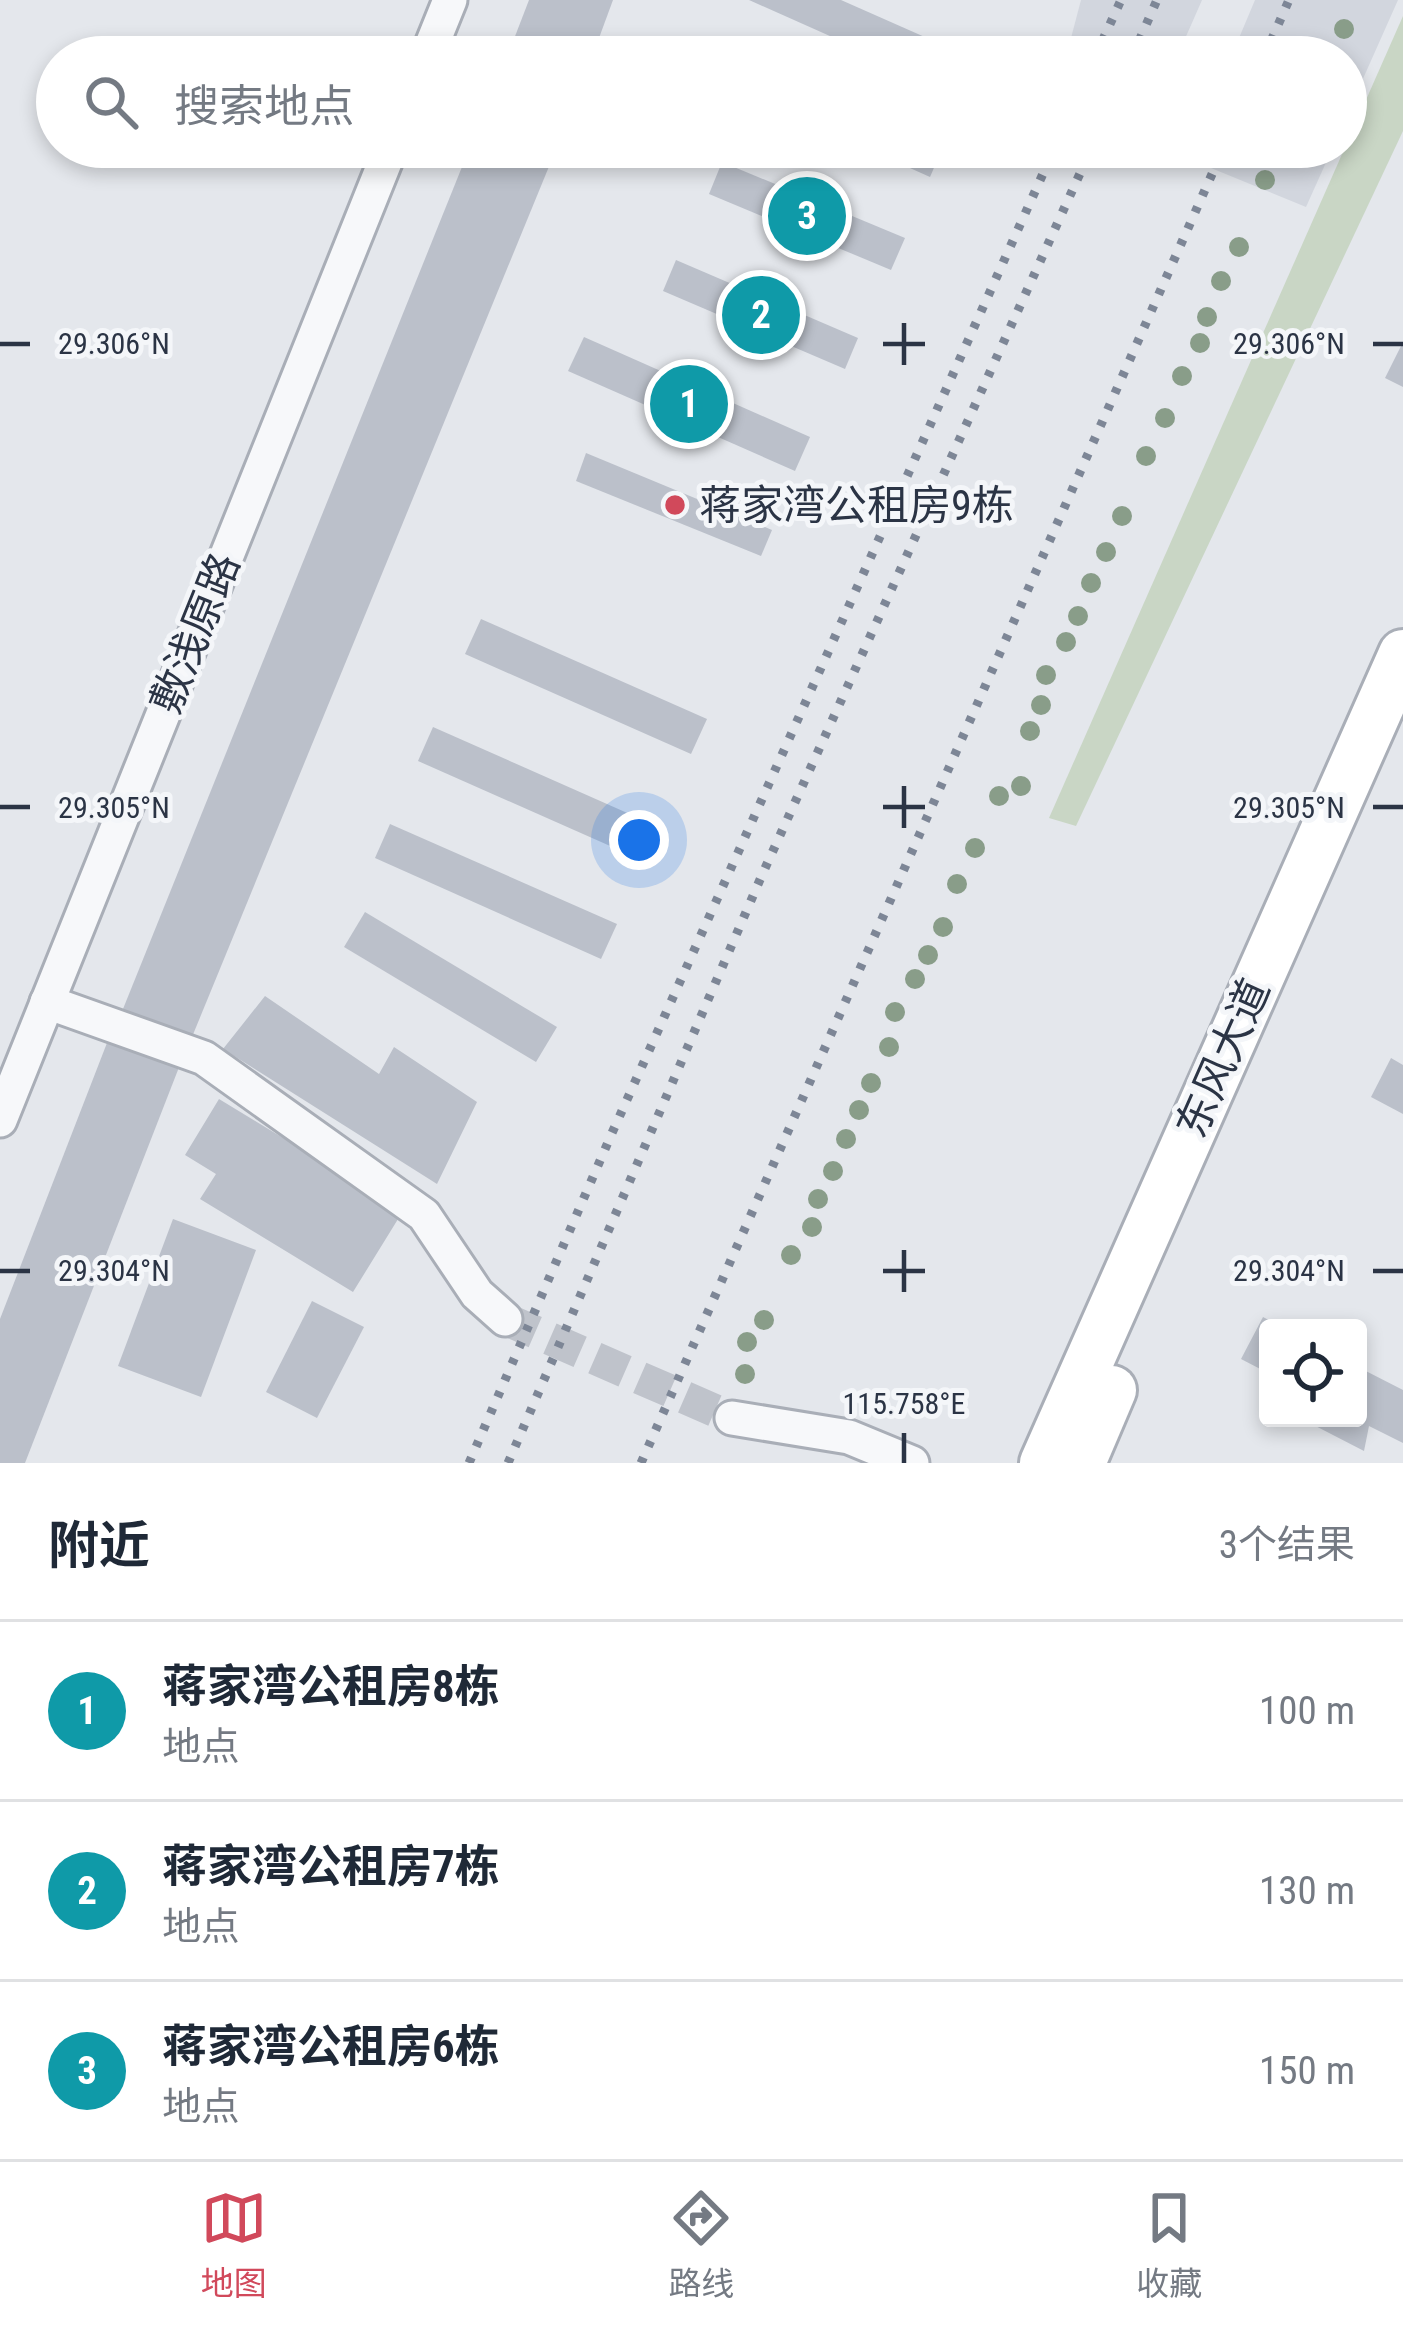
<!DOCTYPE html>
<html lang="zh">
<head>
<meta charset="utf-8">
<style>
	:root { --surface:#fff; --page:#f6f6f7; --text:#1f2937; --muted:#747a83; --line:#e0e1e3; --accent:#d1495b }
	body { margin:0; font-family:"Roboto Condensed","Noto Sans SC",sans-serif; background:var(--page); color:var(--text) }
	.controls { position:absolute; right:36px; bottom:36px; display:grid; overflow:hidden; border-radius:12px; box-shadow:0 6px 18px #0003 }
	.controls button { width:108px; height:108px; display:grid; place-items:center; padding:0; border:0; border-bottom:3px solid var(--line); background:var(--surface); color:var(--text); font:60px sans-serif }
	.you { position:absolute; left:639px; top:840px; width:42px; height:42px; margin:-30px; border:9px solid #fff; border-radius:50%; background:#1a73e8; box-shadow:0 0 0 18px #1a73e833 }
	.badge { display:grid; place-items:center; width:78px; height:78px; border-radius:50%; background:var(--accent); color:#fff; font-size:39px; font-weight:700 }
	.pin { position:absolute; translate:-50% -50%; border:6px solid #fff; box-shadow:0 3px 12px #0006 }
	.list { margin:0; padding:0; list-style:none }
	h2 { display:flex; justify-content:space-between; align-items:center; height:156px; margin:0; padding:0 48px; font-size:51px }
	h2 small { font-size:39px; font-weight:400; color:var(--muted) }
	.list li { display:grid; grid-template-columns:78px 1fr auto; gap:36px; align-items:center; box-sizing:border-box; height:180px; padding:0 48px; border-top:3px solid var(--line) }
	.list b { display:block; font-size:45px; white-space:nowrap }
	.list p { margin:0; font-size:39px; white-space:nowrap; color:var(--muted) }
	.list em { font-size:39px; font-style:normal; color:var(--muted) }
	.icon { flex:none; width:66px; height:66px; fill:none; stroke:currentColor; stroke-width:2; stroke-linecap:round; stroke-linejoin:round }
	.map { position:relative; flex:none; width:1403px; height:1463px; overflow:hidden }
	.search { position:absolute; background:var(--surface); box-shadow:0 6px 18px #0003; left:36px; right:36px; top:36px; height:132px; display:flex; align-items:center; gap:30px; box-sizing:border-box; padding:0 42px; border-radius:66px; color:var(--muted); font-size:45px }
	.sheet { height:696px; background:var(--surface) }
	nav { display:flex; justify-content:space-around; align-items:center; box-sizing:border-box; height:168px; border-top:3px solid var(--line); background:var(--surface); font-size:33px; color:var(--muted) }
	nav a { display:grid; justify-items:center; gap:6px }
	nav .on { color:var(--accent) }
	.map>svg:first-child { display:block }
	.built { fill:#d2d6de }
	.green { fill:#c9d6c5 }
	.building { fill:#bbc0ca }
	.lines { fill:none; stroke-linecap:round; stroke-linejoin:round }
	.street-tunnel { stroke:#bfc3cb; stroke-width:33; stroke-dasharray:33 16; stroke-linecap:butt }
	.street-casing { stroke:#a9aeb7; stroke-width:39 }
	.secondary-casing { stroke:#a9aeb7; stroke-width:54 }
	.street { stroke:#f7f8fa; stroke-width:33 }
	.secondary { stroke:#fff; stroke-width:48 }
	.rail { stroke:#7d8696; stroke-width:9; stroke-dasharray:6 12; stroke-linecap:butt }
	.tree { fill:#899d89 }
	.ticks { fill:none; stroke:#2b3445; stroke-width:4.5 }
	.poi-dot { fill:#d1495b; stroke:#f4f6f9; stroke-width:4.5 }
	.labels { text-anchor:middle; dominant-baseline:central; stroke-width:10; stroke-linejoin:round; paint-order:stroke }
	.poi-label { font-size:42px; fill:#2b3445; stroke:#f4f6f9; text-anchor:start }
	.street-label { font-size:42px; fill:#2b3445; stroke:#f4f6f9 }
	.ticks-label { font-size:30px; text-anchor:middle; fill:#2b3445; stroke:#f4f6f9; stroke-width:10; stroke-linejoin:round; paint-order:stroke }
</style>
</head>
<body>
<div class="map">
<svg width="1403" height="1463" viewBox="0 0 1403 1463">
	<rect width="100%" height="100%" fill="#e4e7ec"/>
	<g class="built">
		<path d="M 1081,0 L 1202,0 L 1177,57 L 1066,57 Z"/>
		<path d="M 1255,0 L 1398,0 L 1346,117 L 1346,57 L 1231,57 Z"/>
		<path d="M 1193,147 L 1333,147 L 1306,207 L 1189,159 Z"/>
	</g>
	<path class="green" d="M 1403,16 L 1403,131 L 1076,826 L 1049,818 Z"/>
	<g class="building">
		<path d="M 529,0 L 613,0 L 592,57 L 507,57 Z"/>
		<path d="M 749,0 L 841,0 L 970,57 L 877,57 Z"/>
		<path d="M 470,147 L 557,147 L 192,1037 L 123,1009 Z"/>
		<path d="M 863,147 L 943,147 L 930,177 Z"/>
		<path d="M 722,162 L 905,238 L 891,270 L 709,194 Z"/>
		<path d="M 676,260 L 858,338 L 845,369 L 663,291 Z"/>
		<path d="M 584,337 L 810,437 L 795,471 L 568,371 Z"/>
		<path d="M 1403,342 L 1403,387 L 1385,378 Z"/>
		<path d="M 586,453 L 772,530 L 761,556 L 576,481 Z"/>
		<path d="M 481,619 L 707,719 L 691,754 L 465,654 Z"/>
		<path d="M 433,727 L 659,827 L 644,861 L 418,761 Z"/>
		<path d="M 390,824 L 617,924 L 601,959 L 375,858 Z"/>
		<path d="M 365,912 L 557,1027 L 536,1062 L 344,947 Z"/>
		<path d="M 265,996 L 379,1074 L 394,1047 L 477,1102 L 437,1184 L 223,1049 Z"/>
		<path d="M 112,1030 L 183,1057 L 25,1463 L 0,1463 L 0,1319 Z"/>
		<path d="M 1391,1058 L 1403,1065 L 1403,1114 L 1371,1097 Z"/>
		<path d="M 219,1099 L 403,1211 L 353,1292 L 200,1199 L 216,1174 L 185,1155 Z"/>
		<path d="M 173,1219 L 256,1250 L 201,1397 L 118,1366 Z"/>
		<path d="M 312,1301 L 364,1327 L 317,1418 L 266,1392 Z"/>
		<path d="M 1263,1317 L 1284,1328 L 1268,1328 L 1268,1373 L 1241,1359 Z"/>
		<path d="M 1358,1367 L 1403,1390 L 1403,1443 L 1369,1426 L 1364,1451 L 1300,1418 L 1358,1418 Z"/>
	</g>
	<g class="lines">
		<path class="street-tunnel" d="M 505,1319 L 732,1418"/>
		<g class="street-casing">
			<g id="street">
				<path d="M 427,57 L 450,0"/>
				<path d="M 47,1002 L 204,1058 L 424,1215 L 477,1294 L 505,1319"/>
				<path d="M 0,1120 L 391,147"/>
				<path d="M 732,1418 L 849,1437 L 912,1463"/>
			</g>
		</g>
		<g class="secondary-casing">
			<g id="secondary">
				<path d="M 1044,1463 L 1403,654"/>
				<path d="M 1081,1463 L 1112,1390"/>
			</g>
		</g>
		<use href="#street" class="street"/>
		<use href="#secondary" class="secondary"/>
		<g class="rail">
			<path d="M 1095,57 L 1121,0"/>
			<path d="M 1132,57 L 1157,0"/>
			<path d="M 1264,57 L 1289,0"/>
			<path d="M 469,1463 L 612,1133 L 1055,147"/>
			<path d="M 508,1463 L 762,875 L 1092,147"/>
			<path d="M 641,1463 L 1224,147"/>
		</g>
	</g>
	<g class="tree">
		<circle cx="1344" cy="29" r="10"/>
		<circle cx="1265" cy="180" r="10"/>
		<circle cx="1239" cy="247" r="10"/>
		<circle cx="1221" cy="281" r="10"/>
		<circle cx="1207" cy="317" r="10"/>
		<circle cx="1200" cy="343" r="10"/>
		<circle cx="1182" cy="376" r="10"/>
		<circle cx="1165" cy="418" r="10"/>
		<circle cx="1146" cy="456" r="10"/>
		<circle cx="1122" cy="516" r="10"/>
		<circle cx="1106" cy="552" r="10"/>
		<circle cx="1091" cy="583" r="10"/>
		<circle cx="1078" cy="616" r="10"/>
		<circle cx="1066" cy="642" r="10"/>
		<circle cx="1046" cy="675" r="10"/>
		<circle cx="1041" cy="705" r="10"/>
		<circle cx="1030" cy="731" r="10"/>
		<circle cx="1021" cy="786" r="10"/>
		<circle cx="999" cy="796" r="10"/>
		<circle cx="975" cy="848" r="10"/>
		<circle cx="957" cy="884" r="10"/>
		<circle cx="943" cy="927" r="10"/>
		<circle cx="928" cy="955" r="10"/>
		<circle cx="915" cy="979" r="10"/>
		<circle cx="895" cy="1012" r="10"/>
		<circle cx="889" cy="1047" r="10"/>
		<circle cx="871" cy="1083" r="10"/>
		<circle cx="859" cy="1110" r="10"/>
		<circle cx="846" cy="1139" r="10"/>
		<circle cx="833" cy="1171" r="10"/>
		<circle cx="818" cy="1199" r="10"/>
		<circle cx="812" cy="1227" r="10"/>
		<circle cx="791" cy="1255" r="10"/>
		<circle cx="764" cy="1320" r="10"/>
		<circle cx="747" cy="1342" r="10"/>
		<circle cx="745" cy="1374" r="10"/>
	</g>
	<path class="ticks" d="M 904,323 L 904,365M 0,344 L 30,344M 883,344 L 925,344M 1373,344 L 1403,344M 904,786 L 904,828M 0,807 L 30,807M 883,807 L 925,807M 1373,807 L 1403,807M 904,1250 L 904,1292M 0,1271 L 30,1271M 883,1271 L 925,1271M 1373,1271 L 1403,1271M 904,1433 L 904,1463"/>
	<circle class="poi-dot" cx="675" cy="505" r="12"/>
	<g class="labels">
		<g class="poi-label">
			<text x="699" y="505">蒋家湾公租房9栋</text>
		</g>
		<g class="street-label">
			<text transform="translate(195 633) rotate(-68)">敷浅原路</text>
			<text transform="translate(1223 1058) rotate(-66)">东风大道</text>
		</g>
	</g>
	<g class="ticks-label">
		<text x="114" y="354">29.306°N</text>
		<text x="1289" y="354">29.306°N</text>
		<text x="114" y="818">29.305°N</text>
		<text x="1289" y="818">29.305°N</text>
		<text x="114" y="1281">29.304°N</text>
		<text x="1289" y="1281">29.304°N</text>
		<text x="904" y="1414">115.758°E</text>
	</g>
</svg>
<div class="controls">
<button><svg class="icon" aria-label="locate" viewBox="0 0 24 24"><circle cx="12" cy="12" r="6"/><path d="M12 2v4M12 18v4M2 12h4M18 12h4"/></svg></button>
</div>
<div class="you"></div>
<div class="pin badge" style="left:689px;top:404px;background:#0f9aa8">1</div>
<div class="pin badge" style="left:761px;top:315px;background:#0f9aa8">2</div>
<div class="pin badge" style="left:807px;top:216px;background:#0f9aa8">3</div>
<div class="search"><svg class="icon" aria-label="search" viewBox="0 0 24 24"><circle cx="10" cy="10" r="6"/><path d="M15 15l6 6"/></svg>搜索地点</div>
</div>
<section class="sheet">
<h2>附近<small>3个结果</small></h2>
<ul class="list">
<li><span class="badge" style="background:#0f9aa8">1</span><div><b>蒋家湾公租房8栋</b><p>地点</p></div><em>100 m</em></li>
<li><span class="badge" style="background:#0f9aa8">2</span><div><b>蒋家湾公租房7栋</b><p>地点</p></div><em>130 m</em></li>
<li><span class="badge" style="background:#0f9aa8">3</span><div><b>蒋家湾公租房6栋</b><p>地点</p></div><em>150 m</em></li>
</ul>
</section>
<nav>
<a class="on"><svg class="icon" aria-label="map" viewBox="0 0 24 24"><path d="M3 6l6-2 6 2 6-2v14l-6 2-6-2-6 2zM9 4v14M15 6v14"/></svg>地图</a>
<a><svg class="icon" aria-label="directions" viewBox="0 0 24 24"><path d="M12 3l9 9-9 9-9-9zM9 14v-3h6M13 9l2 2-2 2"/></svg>路线</a>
<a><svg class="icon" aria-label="saved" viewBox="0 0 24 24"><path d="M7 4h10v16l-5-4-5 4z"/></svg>收藏</a>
</nav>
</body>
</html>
